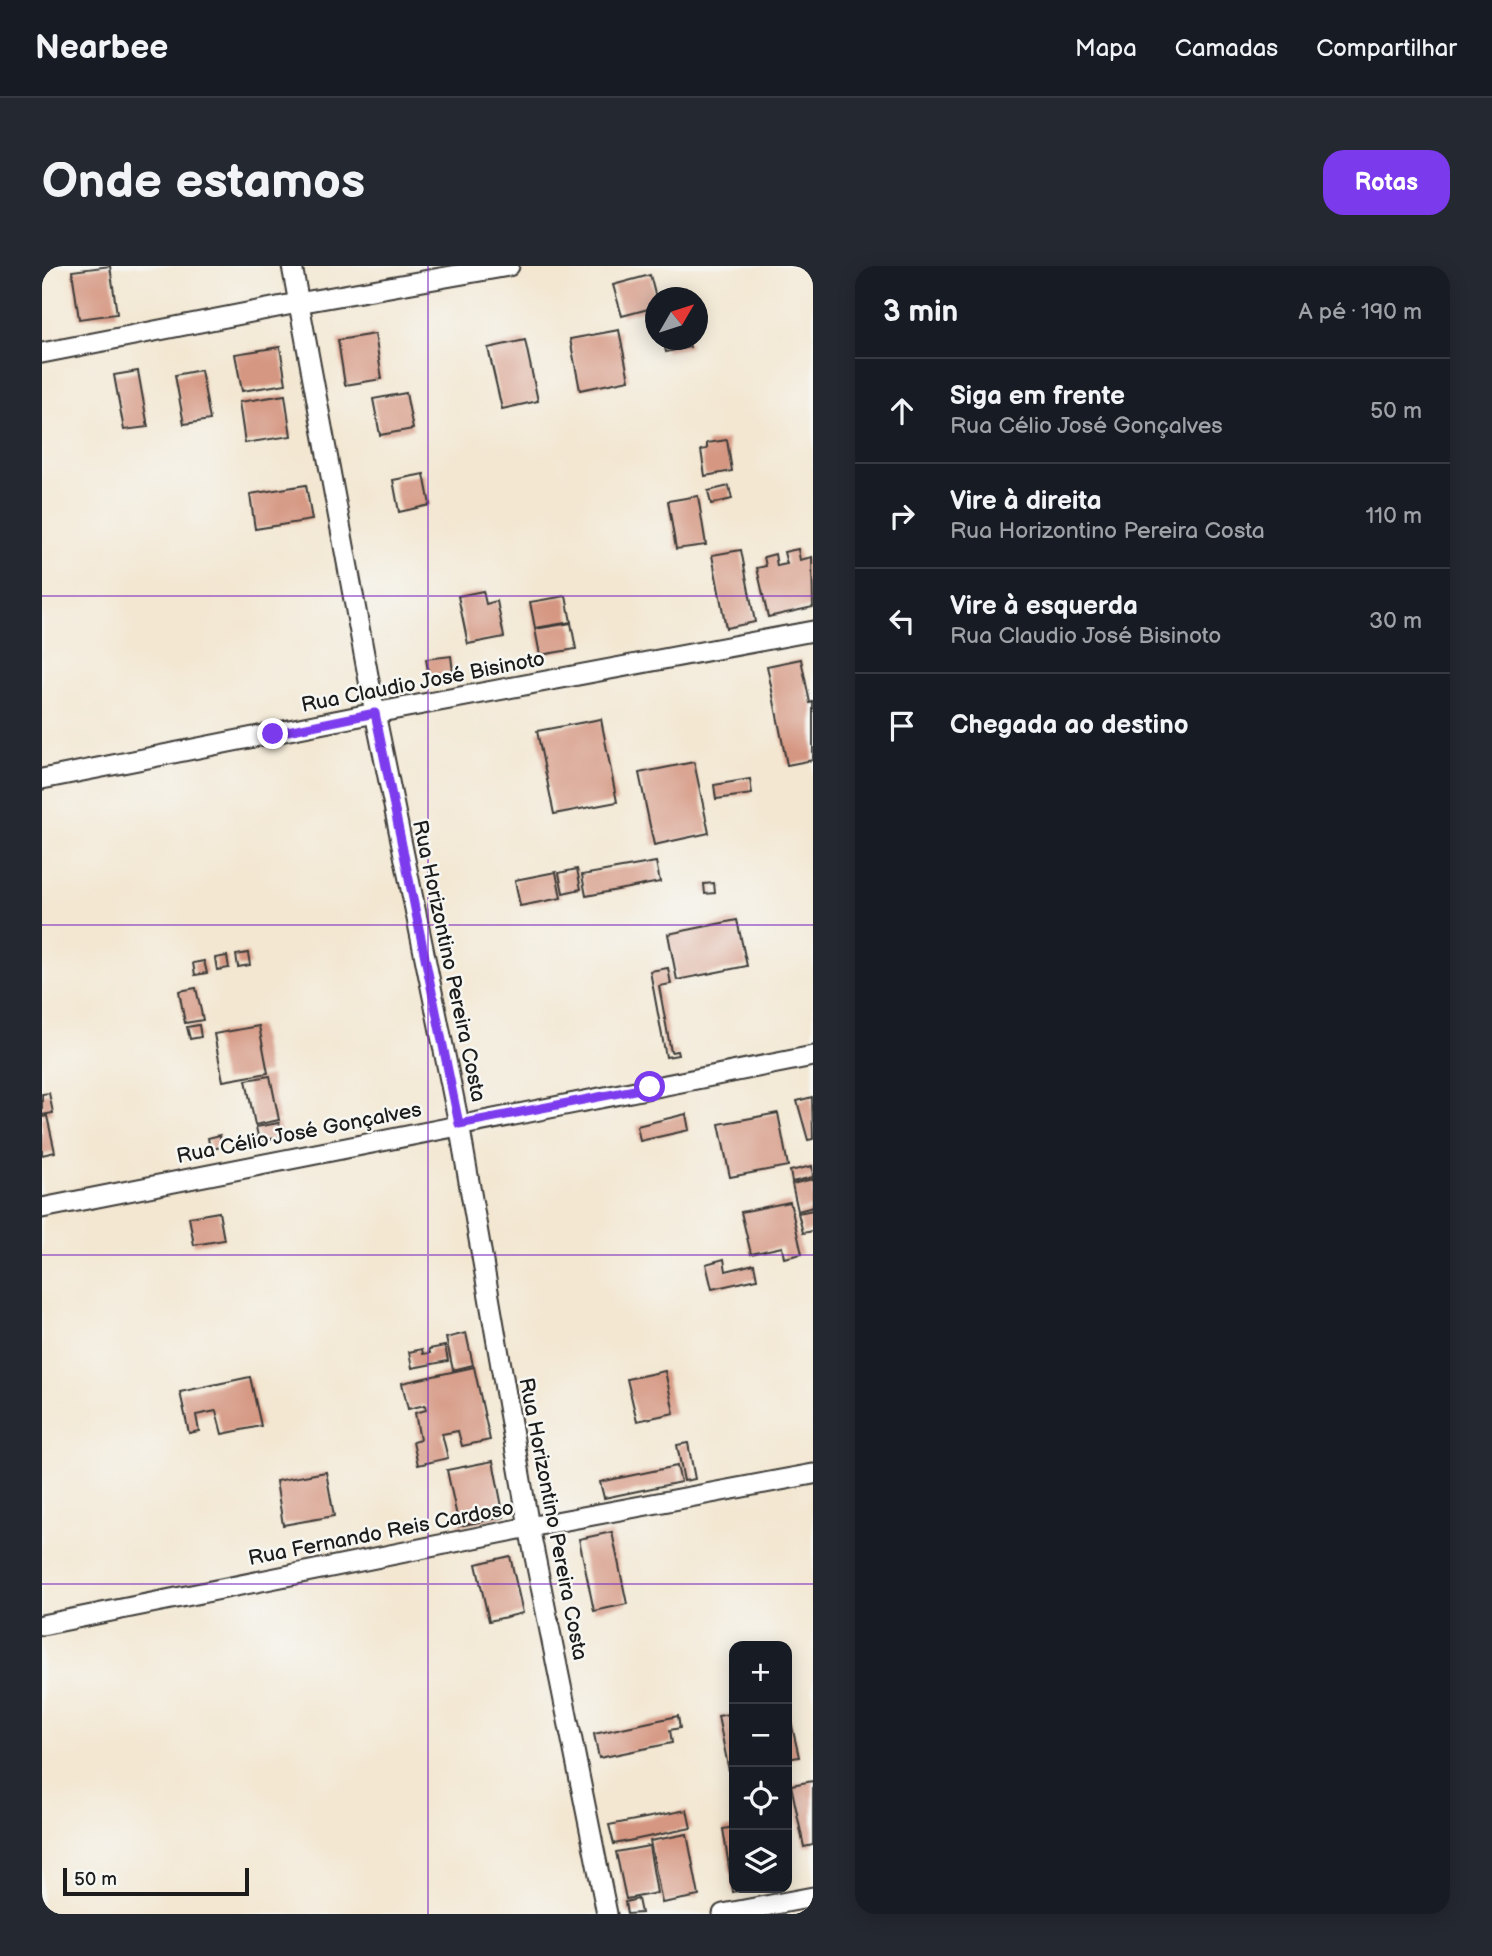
<!DOCTYPE html>
<html lang="pt">
<head>
<meta charset="utf-8">
<style>
	:root { --surface:#171b24; --page:#242831; --text:#f1f3f6; --muted:#9ea1a6; --line:#363941; --accent:#7c3aed }
	body { margin:0; font-family:"Balsamiq Sans",sans-serif; background:var(--page); color:var(--text) }
	.controls { position:absolute; right:21px; bottom:21px; display:grid; overflow:hidden; border-radius:14px; box-shadow:0 4px 18px #0003 }
	.controls button { width:63px; height:63px; display:grid; place-items:center; padding:0; border:0; border-bottom:2px solid var(--line); background:var(--surface); color:var(--text); font:35px sans-serif }
	.compass { position:absolute; left:603px; top:21px; width:63px; height:63px; border-radius:50%; background:var(--surface); box-shadow:0 4px 18px #0003; rotate:51deg }
	.scale { position:absolute; left:21px; bottom:18px; width:186px; box-sizing:border-box; padding-left:7px; border:4px solid #1c1c1c; border-top:0; font-size:19px; line-height:24px; white-space:nowrap; color:#1c1c1c; -webkit-text-stroke:5px #f6f6f2; paint-order:stroke }
	.stop { position:absolute; width:21px; height:21px; margin:-16px; border:5px solid #7c3aed; border-radius:50%; background:#fff }
	.stop.end { background:#7c3aed; border-color:#fff; box-shadow:0 2px 7px #0008 }
	.list { margin:0; padding:0; list-style:none }
	h2 { display:flex; justify-content:space-between; align-items:center; height:91px; margin:0; padding:0 28px; font-size:30px }
	h2 small { font-size:23px; font-weight:400; color:var(--muted) }
	.list li { display:grid; grid-template-columns:46px 1fr auto; gap:21px; align-items:center; box-sizing:border-box; height:105px; padding:0 28px; border-top:2px solid var(--line) }
	.list b { display:block; font-size:26px; white-space:nowrap }
	.list p { margin:0; font-size:23px; white-space:nowrap; color:var(--muted) }
	.list em { font-size:23px; font-style:normal; color:var(--muted) }
	.icon { flex:none; width:38px; height:38px; fill:none; stroke:currentColor; stroke-width:2; stroke-linecap:round; stroke-linejoin:round }
	.map { position:relative; flex:none; width:771px; height:1648px; overflow:hidden; border-radius:21px }
	header { display:flex; align-items:center; gap:42px; box-sizing:border-box; height:98px; padding:0 35px; background:var(--surface); border-bottom:2px solid var(--line) }
	header strong { font-size:33px }
	nav { display:flex; gap:38px; margin-inline-start:auto; font-size:24px }
	.intro { display:flex; align-items:center; justify-content:space-between; box-sizing:border-box; height:168px; padding:0 42px }
	h1 { margin:0; font-size:49px }
	.button { padding:18px 32px; border-radius:21px; background:var(--accent); color:#fff; font-size:24px; font-weight:700 }
	main { display:flex; gap:42px; padding:0 42px }
	aside { flex:1; background:var(--surface); border-radius:21px; box-shadow:0 4px 18px #0003 }
	.map>svg:first-child { display:block }
	.building { fill:#d59782 }
	.lines { fill:none; stroke-linecap:round; stroke-linejoin:round }
	.minor-casing { stroke:#3c3a37; stroke-width:23 }
	.minor { stroke:#fff; stroke-width:19 }
	.route { stroke:#7c3aed; stroke-width:9 }
	.grid { fill:none; stroke:#7b2cbf; stroke-width:2; stroke-opacity:0.55 }
	.labels { text-anchor:middle; dominant-baseline:central; stroke-width:5; stroke-linejoin:round; paint-order:stroke }
	.street-label { font-size:21px; fill:#1c1c1c; stroke:#f6f6f2 }
</style>
</head>
<body>
<header>
<strong>Nearbee</strong>
<nav><a>Mapa</a><a>Camadas</a><a>Compartilhar</a></nav>
</header>
<div class="intro"><h1>Onde estamos</h1><a class="button">Rotas</a></div>
<main>
<div class="map">
<svg width="771" height="1648" viewBox="0 0 771 1648">
	<rect width="100%" height="100%" fill="#f6f6f2"/>
	<filter id="ink" filterUnits="userSpaceOnUse"><feTurbulence type="fractalNoise" baseFrequency=".0143" numOctaves="2"/><feDisplacementMap in="SourceGraphic" scale="14" xChannelSelector="R" yChannelSelector="G"/><feConvolveMatrix kernelMatrix="1 2 1 2 8 2 1 2 1" color-interpolation-filters="sRGB"/></filter>
	<filter id="wash" filterUnits="userSpaceOnUse"><feTurbulence type="fractalNoise" baseFrequency=".00686" numOctaves="4" result="noise"/><feDisplacementMap in="SourceGraphic" scale="28" xChannelSelector="R" yChannelSelector="G"/><feGaussianBlur stdDeviation="1.57" result="paint"/><feColorMatrix in="noise" values="0 0 0 0 0 0 0 0 0 0 0 0 0 0 0 0 0 1.4 0 .05"/><feComposite in="paint" operator="in"/></filter>
	<g filter="url(#wash)">
		<rect width="100%" height="100%" fill="#f3e7d2"/>
		<g id="blocks">
			<g class="building">
				<path d="M 68,0 L 75,48 L 37,53 L 30,5 Z"/>
				<path d="M 608,9 L 614,32 L 614,41 L 580,50 L 571,19 Z"/>
				<path d="M 577,64 L 587,114 L 538,124 L 528,73 Z"/>
				<path d="M 333,68 L 340,113 L 303,119 L 296,74 Z"/>
				<path d="M 483,74 L 496,135 L 460,143 L 446,82 Z"/>
				<path d="M 621,74 L 646,74 L 648,81 L 624,86 Z"/>
				<path d="M 238,81 L 244,118 L 200,125 L 193,88 Z"/>
				<path d="M 159,104 L 168,154 L 142,158 L 133,109 Z"/>
				<path d="M 96,105 L 106,161 L 82,164 L 72,109 Z"/>
				<path d="M 364,127 L 371,163 L 338,169 L 331,133 Z"/>
				<path d="M 243,129 L 249,170 L 203,177 L 197,136 Z"/>
				<path d="M 685,174 L 690,205 L 663,210 L 659,184 L 665,183 L 665,177 Z"/>
				<path d="M 382,208 L 388,239 L 357,246 L 351,214 Z"/>
				<path d="M 264,219 L 270,254 L 213,263 L 208,228 Z"/>
				<path d="M 687,220 L 690,233 L 669,238 L 666,225 Z"/>
				<path d="M 656,230 L 664,279 L 634,283 L 626,235 Z"/>
				<path d="M 756,283 L 758,294 L 770,291 L 771,341 L 726,351 L 715,302 L 724,300 L 722,291 L 733,288 L 735,300 L 745,298 L 742,286 Z"/>
				<path d="M 699,284 L 713,356 L 684,362 L 670,289 Z"/>
				<path d="M 441,325 L 444,338 L 455,335 L 462,371 L 426,378 L 416,330 Z"/>
				<path d="M 524,330 L 529,356 L 493,362 L 488,336 Z"/>
				<path d="M 529,357 L 534,383 L 498,389 L 493,363 Z"/>
				<path d="M 409,390 L 412,414 L 388,417 L 384,393 Z"/>
				<path d="M 759,393 L 768,437 L 771,436 L 771,494 L 745,499 L 725,400 Z"/>
				<path d="M 559,453 L 575,536 L 512,548 L 495,465 Z"/>
				<path d="M 652,496 L 667,567 L 612,579 L 597,507 Z"/>
				<path d="M 708,513 L 710,528 L 674,533 L 672,519 Z"/>
				<path d="M 614,596 L 618,616 L 544,630 L 540,609 Z"/>
				<path d="M 535,603 L 539,623 L 521,627 L 517,607 Z"/>
				<path d="M 514,606 L 519,632 L 478,640 L 473,614 Z"/>
				<path d="M 672,617 L 673,627 L 663,628 L 662,618 Z"/>
				<path d="M 695,654 L 705,700 L 635,714 L 626,668 Z"/>
				<path d="M 206,687 L 208,699 L 196,701 L 194,689 Z"/>
				<path d="M 185,690 L 187,702 L 175,704 L 173,692 Z"/>
				<path d="M 162,695 L 165,707 L 153,709 L 151,697 Z"/>
				<path d="M 626,702 L 629,718 L 617,720 L 629,786 L 635,785 L 636,789 L 624,791 L 608,705 Z"/>
				<path d="M 154,722 L 161,754 L 143,757 L 137,725 Z"/>
				<path d="M 157,759 L 159,771 L 148,773 L 145,761 Z"/>
				<path d="M 217,760 L 226,807 L 181,815 L 172,768 Z"/>
				<path d="M 228,810 L 237,854 L 213,859 L 204,814 Z"/>
				<path d="M 7,827 L 11,847 L 0,849 L 0,828 Z"/>
				<path d="M 770,831 L 771,873 L 766,874 L 755,835 Z"/>
				<path d="M 736,847 L 746,900 L 688,911 L 677,858 Z"/>
				<path d="M 644,848 L 647,864 L 598,875 L 595,860 Z"/>
				<path d="M 5,850 L 13,886 L 0,889 L 0,851 Z"/>
				<path d="M 237,857 L 240,871 L 217,875 L 214,861 Z"/>
				<path d="M 178,869 L 180,881 L 168,883 L 166,872 Z"/>
				<path d="M 770,900 L 771,911 L 750,916 L 748,905 Z"/>
				<path d="M 771,913 L 771,941 L 756,945 L 750,918 Z"/>
				<path d="M 748,936 L 760,988 L 742,992 L 740,981 L 709,988 L 699,946 Z"/>
				<path d="M 771,944 L 771,965 L 761,967 L 756,947 Z"/>
				<path d="M 177,946 L 182,974 L 152,979 L 147,951 Z"/>
				<path d="M 682,993 L 684,1005 L 712,998 L 715,1013 L 670,1023 L 664,998 Z"/>
				<path d="M 424,1067 L 431,1099 L 411,1104 L 404,1072 Z"/>
				<path d="M 403,1080 L 406,1095 L 370,1102 L 367,1086 L 380,1083 L 381,1088 L 388,1087 L 387,1083 Z"/>
				<path d="M 432,1101 L 448,1174 L 420,1180 L 416,1165 L 400,1168 L 406,1192 L 376,1199 L 371,1176 L 378,1174 L 373,1147 L 384,1144 L 383,1139 L 366,1143 L 360,1117 Z"/>
				<path d="M 623,1105 L 632,1147 L 595,1155 L 585,1113 Z"/>
				<path d="M 208,1111 L 219,1160 L 180,1168 L 174,1145 L 154,1149 L 157,1165 L 147,1167 L 138,1126 Z"/>
				<path d="M 646,1177 L 653,1213 L 642,1215 L 635,1179 Z"/>
				<path d="M 451,1195 L 462,1251 L 417,1260 L 405,1204 Z"/>
				<path d="M 635,1200 L 639,1216 L 562,1232 L 558,1216 Z"/>
				<path d="M 284,1206 L 292,1250 L 241,1259 L 234,1215 Z"/>
				<path d="M 570,1266 L 585,1338 L 552,1345 L 537,1273 Z"/>
				<path d="M 468,1290 L 481,1347 L 447,1355 L 434,1298 Z"/>
				<path d="M 745,1438 L 757,1491 L 745,1493 Z"/>
				<path d="M 692,1447 L 692,1504 L 687,1505 L 676,1450 Z"/>
				<path d="M 636,1450 L 638,1462 L 628,1464 L 630,1477 L 557,1492 L 552,1468 Z"/>
				<path d="M 771,1515 L 771,1579 L 762,1581 L 749,1519 Z"/>
				<path d="M 645,1544 L 649,1562 L 572,1578 L 567,1559 Z"/>
				<path d="M 692,1561 L 692,1593 L 686,1594 L 681,1563 Z"/>
				<path d="M 645,1568 L 657,1630 L 620,1637 L 608,1575 Z"/>
				<path d="M 607,1580 L 615,1627 L 584,1633 L 574,1586 Z"/>
				<path d="M 692,1594 L 692,1622 L 707,1622 L 707,1623 L 691,1626 L 686,1595 Z"/>
				<path d="M 596,1633 L 599,1647 L 585,1648 L 583,1636 Z"/>
			</g>
		</g>
	</g>
	<g filter="url(#ink)">
		<use href="#blocks" fill-opacity="0" stroke="#3c3a37" stroke-width="2"/>
		<g class="lines">
			<g class="minor-casing">
				<g id="minor">
					<path d="M 250,0 L 333,447 L 417,858 L 487,1261 L 565,1648"/>
					<path d="M 0,87 L 256,37 L 467,0"/>
					<path d="M 0,513 L 333,447 L 771,365"/>
					<path d="M 0,942 L 771,790"/>
					<path d="M 0,1359 L 487,1261 L 771,1208"/>
					<path d="M 681,1648 L 771,1631"/>
				</g>
			</g>
			<use href="#minor" class="minor"/>
		</g>
	</g>
	<g class="lines" filter="url(#ink)">
		<path class="route" d="M 231,468 L 333,447 L 417,858 L 608,821"/>
	</g>
	<path class="grid" d="M 386,0 L 386,1648M 0,330 L 771,330M 0,659 L 771,659M 0,989 L 771,989M 0,1318 L 771,1318"/>
	<g class="labels">
		<g class="street-label">
			<text transform="translate(381 416) rotate(-11)">Rua Claudio José Bisinoto</text>
			<text transform="translate(407 695) rotate(78)">Rua Horizontino Pereira Costa</text>
			<text transform="translate(257 867) rotate(-11)">Rua Célio José Gonçalves</text>
			<text transform="translate(511 1253) rotate(79)">Rua Horizontino Pereira Costa</text>
			<text transform="translate(339 1267) rotate(-11)">Rua Fernando Reis Cardoso</text>
		</g>
	</g>
</svg>
<div class="controls">
<button>+</button>
<button>−</button>
<button><svg class="icon" aria-label="locate" viewBox="0 0 24 24"><circle cx="12" cy="12" r="6"/><path d="M12 2v4M12 18v4M2 12h4M18 12h4"/></svg></button>
<button><svg class="icon" aria-label="layers" viewBox="0 0 24 24"><path d="M12 4l9 5-9 5-9-5zM3 14l9 5 9-5"/></svg></button>
</div>
<svg class="compass" viewBox="-18 -18 36 36"><path d="M0-13l5 13h-10z" fill="#e53935"/><path d="M0 13l5-13h-10z" fill="#9ea1a6"/></svg>
<div class="scale">50 m</div>
<div class="stop" style="left:608px;top:821px"></div>
<div class="stop end" style="left:231px;top:468px"></div>
</div>
<aside>
<h2>3 min<small>A pé · 190 m</small></h2>
<ul class="list">
<li><svg class="icon" aria-label="ahead" viewBox="0 0 24 24"><path d="M12 20V5M6 11l6-6 6 6"/></svg><div><b>Siga em frente</b><p>Rua Célio José Gonçalves</p></div><em>50 m</em></li>
<li><svg class="icon" aria-label="right" viewBox="0 0 24 24"><path d="M7 20v-9h11M14 6l5 5-5 5"/></svg><div><b>Vire à direita</b><p>Rua Horizontino Pereira Costa</p></div><em>110 m</em></li>
<li><svg class="icon" aria-label="left" viewBox="0 0 24 24"><path d="M17 20v-9H6M10 6l-5 5 5 5"/></svg><div><b>Vire à esquerda</b><p>Rua Claudio José Bisinoto</p></div><em>30 m</em></li>
<li><svg class="icon" aria-label="arrive" viewBox="0 0 24 24"><path d="M6 21V4h12l-3 4 3 4H6"/></svg><div><b>Chegada ao destino</b></div></li>
</ul>
</aside>
</main>
</body>
</html>
